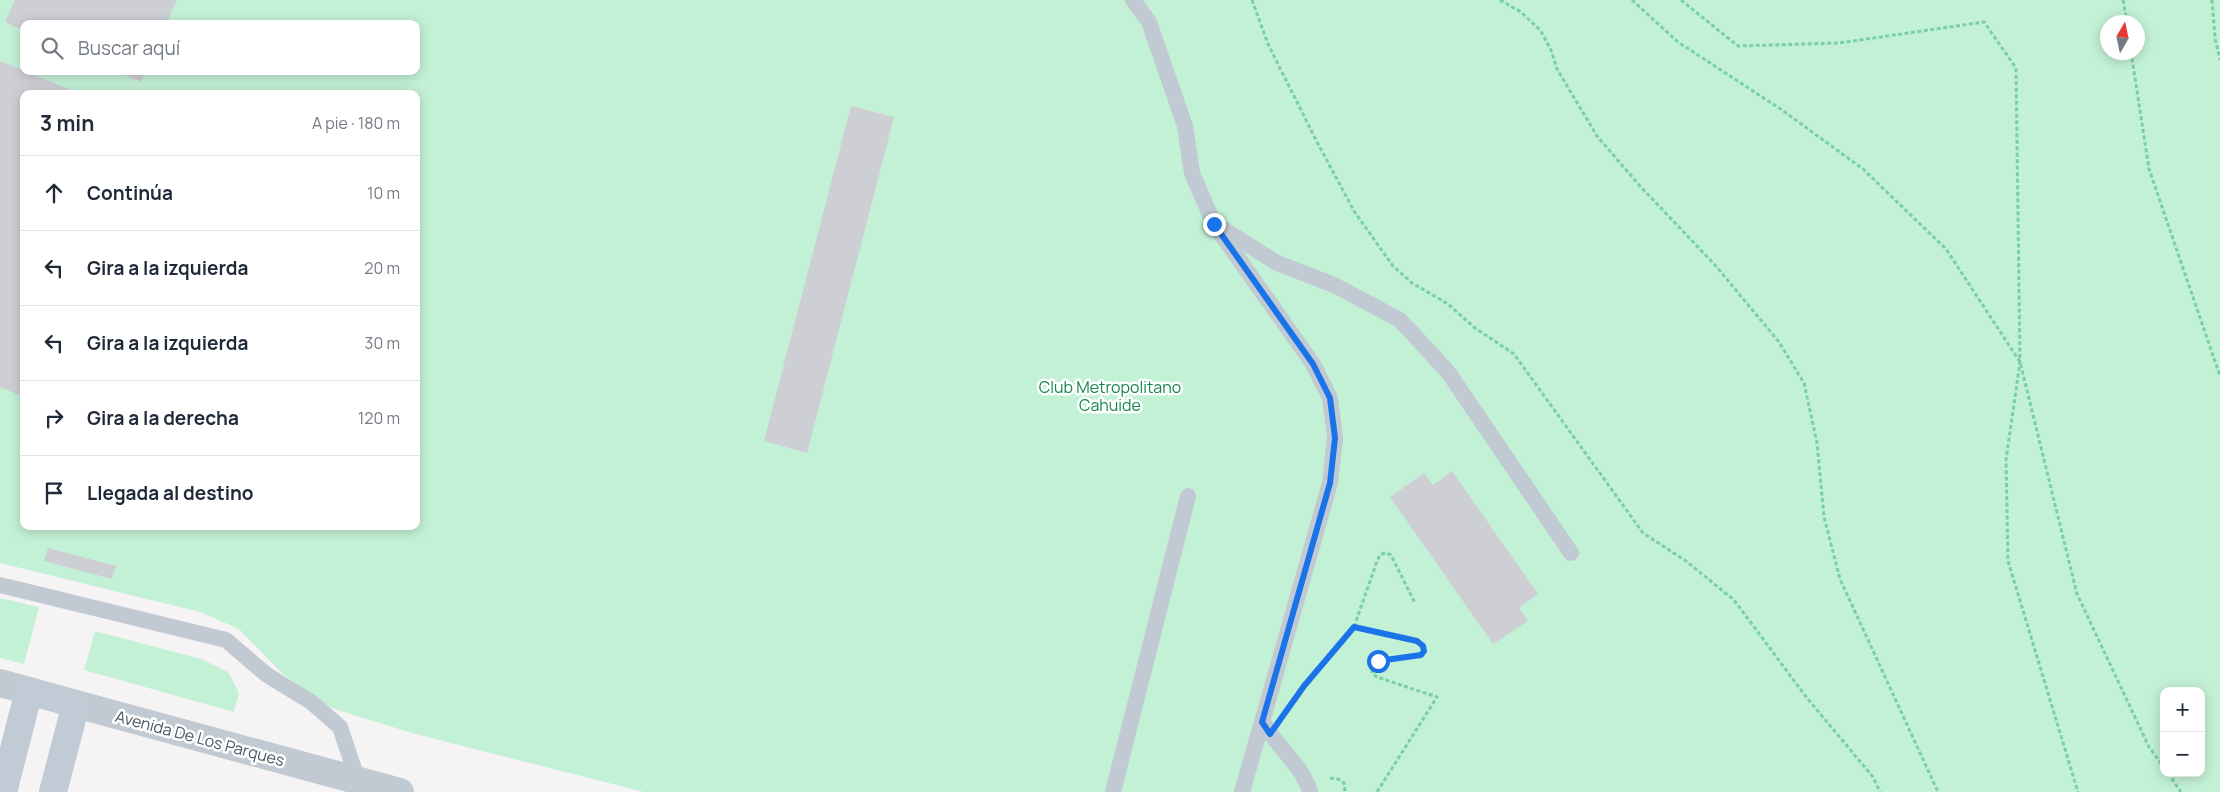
<!DOCTYPE html>
<html lang="es">
<head>
<meta charset="utf-8">
<style>
	:root { --surface:#fff; --page:#f2f2f3; --text:#1f2937; --muted:#747a83; --line:#e0e1e3 }
	body { margin:0; font-family:Manrope,sans-serif; background:var(--page); color:var(--text) }
	.controls { position:absolute; right:15px; bottom:15px; display:grid; overflow:hidden; border-radius:10px; box-shadow:0 2px 12px #0003 }
	.controls button { width:45px; height:45px; display:grid; place-items:center; padding:0; border:0; border-bottom:1px solid var(--line); background:var(--surface); color:var(--text); font:25px sans-serif }
	.compass { position:absolute; left:2100px; top:15px; width:45px; height:45px; border-radius:50%; background:var(--surface); box-shadow:0 2px 12px #0003; rotate:9deg }
	.stop { position:absolute; width:15px; height:15px; margin:-11px; border:4px solid #1a73e8; border-radius:50%; background:#fff }
	.stop.end { background:#1a73e8; border-color:#fff; box-shadow:0 1px 5px #0008 }
	.list { margin:0; padding:0; list-style:none }
	h2 { display:flex; justify-content:space-between; align-items:center; height:65px; margin:0; padding:0 20px; font-size:21px }
	h2 small { font-size:16px; font-weight:400; color:var(--muted) }
	.list li { display:grid; grid-template-columns:32px 1fr auto; gap:15px; align-items:center; box-sizing:border-box; height:75px; padding:0 20px; border-top:1px solid var(--line) }
	.list b { display:block; font-size:19px; white-space:nowrap }
	.list em { font-size:16px; font-style:normal; color:var(--muted) }
	.icon { flex:none; width:28px; height:28px; fill:none; stroke:currentColor; stroke-width:2; stroke-linecap:round; stroke-linejoin:round }
	.map { position:relative; flex:none; width:2220px; height:792px; overflow:hidden }
	.search { position:absolute; background:var(--surface); box-shadow:0 2px 12px #0003; left:20px; top:20px; width:400px; height:55px; display:flex; align-items:center; gap:12px; box-sizing:border-box; padding:0 18px; border-radius:10px; color:var(--muted); font-size:19px }
	.panel { position:absolute; background:var(--surface); box-shadow:0 2px 12px #0003; left:20px; top:90px; width:400px; height:440px; border-radius:10px }
	.map>svg:first-child { display:block }
	.green { fill:#c3f1d5; fill-rule:evenodd }
	.building { fill:#cdcfd5 }
	.lines { fill:none; stroke-linecap:round; stroke-linejoin:round }
	.path { stroke:#7ad0a6; stroke-width:3; stroke-dasharray:4 2.5; stroke-linecap:butt }
	.lane { stroke:#c1cad2; stroke-width:16 }
	.street { stroke:#c1cad2; stroke-width:28 }
	.secondary { stroke:#c1cbd6; stroke-width:28 }
	.route { stroke:#1a73e8; stroke-width:6 }
	.labels { text-anchor:middle; dominant-baseline:central; stroke-width:5; stroke-linejoin:round; paint-order:stroke }
	.park-label { font-size:16px; fill:#17864f; stroke:#fff }
	.street-label { font-size:16px; fill:#4a5661; stroke:#fff }
</style>
</head>
<body>
<div class="map">
<svg width="2220" height="792" viewBox="0 0 2220 792">
	<rect width="100%" height="100%" fill="#f5f3f3"/>
	<g class="green">
		<path d="M 0,0 L 2220,0 L 2220,792 L 644,792 L 412,733 L 328,707 L 283,674 L 239,629 L 200,612 L 0,563 ZM 2108,22 L 2138,22 L 2138,52 L 2108,52 ZM 24,24 L 416,24 L 416,71 L 24,71 ZM 24,94 L 416,94 L 416,526 L 24,526 ZM 2164,691 L 2201,691 L 2201,773 L 2164,773 Z"/>
		<path d="M 0,598 L 39,607 L 24,664 L 0,658 Z"/>
		<path d="M 95,631 L 201,659 L 228,672 L 239,693 L 234,712 L 84,670 Z"/>
	</g>
	<g class="building">
		<path d="M 15,0 L 177,0 L 166,24 L 24,24 L 24,31 L 5,22 Z"/>
		<path d="M 0,61 L 81,94 L 24,94 L 24,397 L 0,387 Z"/>
		<path d="M 116,71 L 145,71 L 141,82 Z"/>
		<path d="M 851,106 L 894,117 L 807,453 L 764,441 Z"/>
		<path d="M 1452,471 L 1538,594 L 1519,608 L 1528,621 L 1493,644 L 1390,497 L 1424,473 L 1433,485 Z"/>
		<path d="M 48,548 L 116,566 L 112,579 L 44,561 Z"/>
	</g>
	<g class="lines">
		<g class="path">
			<path d="M 1252,0 L 1268,44 L 1317,142 L 1354,211 L 1393,266 L 1412,283 L 1448,304 L 1475,328 L 1514,354 L 1643,533 L 1686,561 L 1734,600 L 1807,698 L 1873,777 L 1880,792"/>
			<path d="M 1500,0 L 1521,12 L 1541,31 L 1551,50 L 1557,69 L 1597,136 L 1639,185 L 1715,265 L 1779,342 L 1804,383 L 1817,443 L 1824,517 L 1840,579 L 1938,792"/>
			<path d="M 1632,0 L 1678,42 L 1782,110 L 1863,169 L 1946,249 L 2020,362 L 2077,594 L 2149,747 L 2164,767"/>
			<path d="M 1681,0 L 1738,46 L 1839,43 L 1984,22 L 2016,68 L 2020,362 L 2006,460 L 2008,561 L 2078,792"/>
			<path d="M 2123,0 L 2127,22"/>
			<path d="M 2212,0 L 2215,38 L 2220,60"/>
			<path d="M 2131,52 L 2149,169 L 2220,376"/>
			<path d="M 1354,627 L 1377,561 L 1380,555 L 1385,553 L 1391,555 L 1415,603"/>
			<path d="M 1296,697 L 1354,627 L 1417,641 L 1423,646 L 1424,651 L 1421,655 L 1378,661 L 1372,666 L 1372,673 L 1377,677 L 1437,697 L 1377,792"/>
			<path d="M 2168,773 L 2181,792"/>
			<path d="M 1330,778 L 1338,779 L 1344,783 L 1345,792"/>
		</g>
		<g class="lane">
			<path d="M 1133,0 L 1149,22 L 1185,126 L 1192,173 L 1214,224 L 1313,364 L 1330,398 L 1335,438 L 1330,483 L 1242,792"/>
			<path d="M 1220,227 L 1277,263 L 1334,285 L 1400,320 L 1448,372 L 1571,553"/>
			<path d="M 0,585 L 226,640 L 267,675 L 311,702 L 340,727 L 358,781"/>
			<path d="M 1263,722 C 1276,746 1303,766 1310,792"/>
			<path d="M 1113,792 L 1188,496"/>
		</g>
		<g class="street">
			<path d="M 0,683 L 29,691"/>
			<path d="M 76,704 L 400,792"/>
		</g>
		<path class="secondary" d="M 3,792 L 29,691 L 76,704 L 53,792"/>
	</g>
	<g class="lines">
		<path class="route" d="M 1214,224 L 1313,364 L 1330,398 L 1335,438 L 1330,483 L 1262,722 L 1270,734 L 1304,686 L 1354,627 L 1417,641 L 1423,646 L 1424,651 L 1421,655 L 1378,661"/>
	</g>
	<g class="labels">
		<g class="park-label">
			<text x="1110" y="387">Club Metropolitano<tspan x="1110" dy="18">Cahuide</tspan></text>
		</g>
		<g class="street-label">
			<text transform="translate(200 738) rotate(15)">Avenida De Los Parques</text>
		</g>
	</g>
</svg>
<div class="controls">
<button>+</button>
<button>−</button>
</div>
<svg class="compass" viewBox="-18 -18 36 36"><path d="M0-13l5 13h-10z" fill="#e53935"/><path d="M0 13l5-13h-10z" fill="#747a83"/></svg>
<div class="stop" style="left:1378px;top:661px"></div>
<div class="stop end" style="left:1214px;top:224px"></div>
<div class="search"><svg class="icon" aria-label="search" viewBox="0 0 24 24"><circle cx="10" cy="10" r="6"/><path d="M15 15l6 6"/></svg>Buscar aquí</div>
<section class="panel">
<h2>3 min<small>A pie · 180 m</small></h2>
<ul class="list">
<li><svg class="icon" aria-label="ahead" viewBox="0 0 24 24"><path d="M12 20V5M6 11l6-6 6 6"/></svg><div><b>Continúa</b></div><em>10 m</em></li>
<li><svg class="icon" aria-label="left" viewBox="0 0 24 24"><path d="M17 20v-9H6M10 6l-5 5 5 5"/></svg><div><b>Gira a la izquierda</b></div><em>20 m</em></li>
<li><svg class="icon" aria-label="left" viewBox="0 0 24 24"><path d="M17 20v-9H6M10 6l-5 5 5 5"/></svg><div><b>Gira a la izquierda</b></div><em>30 m</em></li>
<li><svg class="icon" aria-label="right" viewBox="0 0 24 24"><path d="M7 20v-9h11M14 6l5 5-5 5"/></svg><div><b>Gira a la derecha</b></div><em>120 m</em></li>
<li><svg class="icon" aria-label="arrive" viewBox="0 0 24 24"><path d="M6 21V4h12l-3 4 3 4H6"/></svg><div><b>Llegada al destino</b></div></li>
</ul>
</section>
</div>
</body>
</html>
